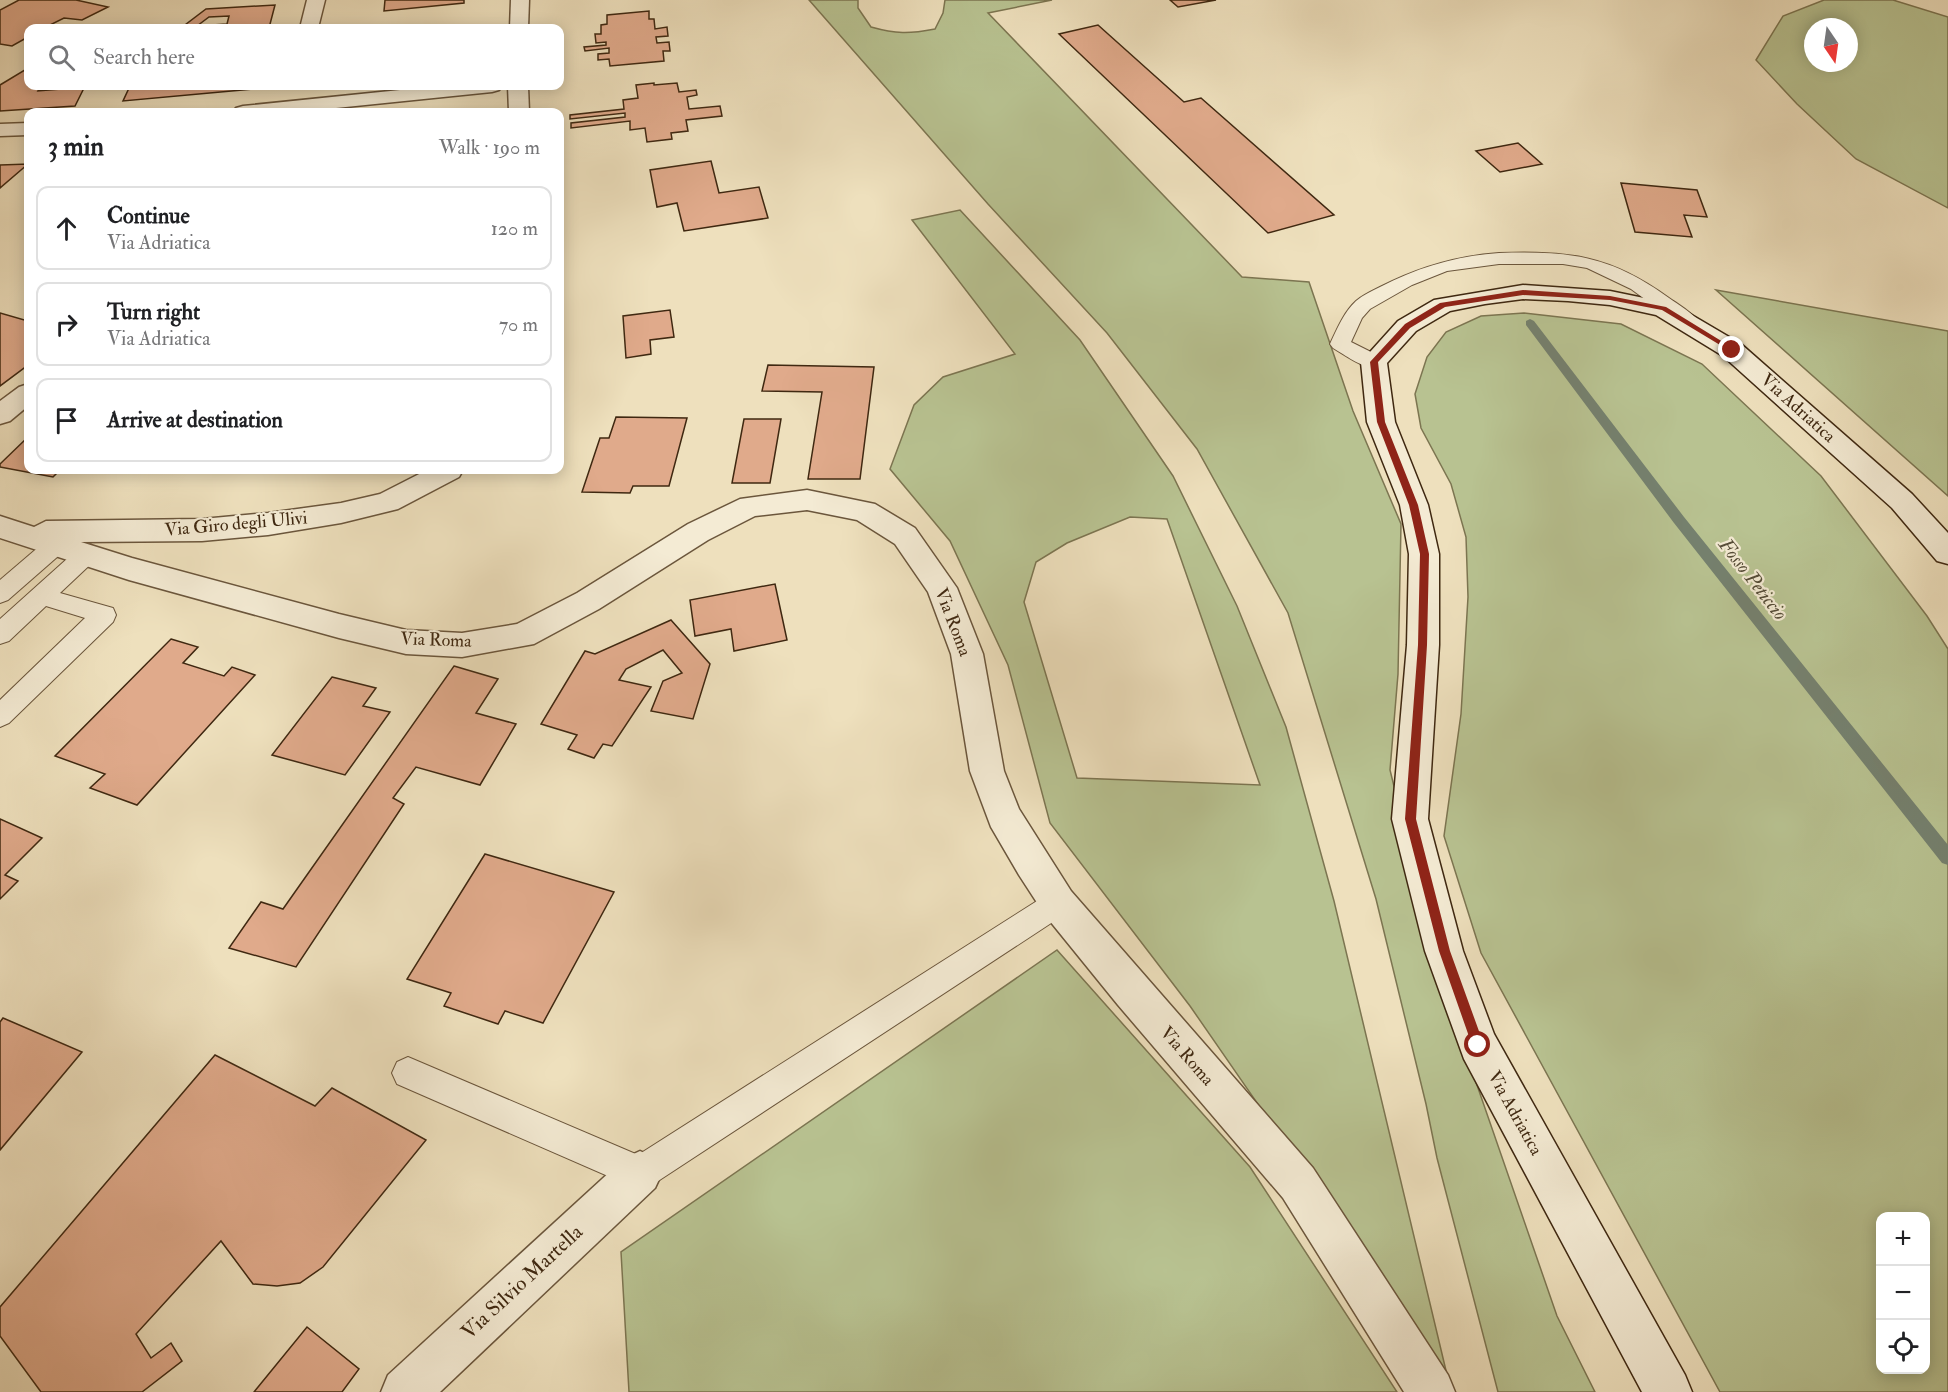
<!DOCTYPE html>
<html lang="en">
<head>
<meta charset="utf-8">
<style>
	:root { --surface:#fff; --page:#f6f6f6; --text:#202124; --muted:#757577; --line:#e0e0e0 }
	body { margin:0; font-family:"IM FELL Double Pica",serif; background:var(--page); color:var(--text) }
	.controls { position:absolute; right:18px; bottom:18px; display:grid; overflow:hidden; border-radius:12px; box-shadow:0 3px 15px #0003 }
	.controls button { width:54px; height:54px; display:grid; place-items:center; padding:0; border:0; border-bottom:2px solid var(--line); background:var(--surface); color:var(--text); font:30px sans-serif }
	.compass { position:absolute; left:1804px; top:18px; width:54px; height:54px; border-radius:50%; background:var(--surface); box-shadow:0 3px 15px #0003; rotate:167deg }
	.stop { position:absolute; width:18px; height:18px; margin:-14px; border:4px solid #8f2418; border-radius:50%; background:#fff }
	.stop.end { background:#8f2418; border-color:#fff; box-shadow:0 2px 6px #0008 }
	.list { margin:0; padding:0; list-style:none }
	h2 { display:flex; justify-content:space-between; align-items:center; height:78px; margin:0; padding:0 24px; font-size:26px }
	h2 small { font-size:20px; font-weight:400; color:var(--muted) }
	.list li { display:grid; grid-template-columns:39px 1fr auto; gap:18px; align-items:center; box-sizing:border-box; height:84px; margin:0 12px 12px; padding:0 12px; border:2px solid var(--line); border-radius:12px }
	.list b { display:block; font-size:22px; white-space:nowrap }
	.list p { margin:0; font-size:20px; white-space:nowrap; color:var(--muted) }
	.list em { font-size:20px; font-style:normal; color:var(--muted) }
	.icon { flex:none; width:33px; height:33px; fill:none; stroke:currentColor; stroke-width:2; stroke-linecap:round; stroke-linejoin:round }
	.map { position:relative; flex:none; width:1948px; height:1392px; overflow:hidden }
	.search { position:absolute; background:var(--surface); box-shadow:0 3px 15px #0003; left:24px; top:24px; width:540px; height:66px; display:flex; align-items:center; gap:15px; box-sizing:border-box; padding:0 21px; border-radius:12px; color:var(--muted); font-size:22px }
	.panel { position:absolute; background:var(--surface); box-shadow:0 3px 15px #0003; left:24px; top:108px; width:540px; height:366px; border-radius:12px }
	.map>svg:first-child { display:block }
	.green { fill:#b8c291; stroke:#7c7551; stroke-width:1.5; fill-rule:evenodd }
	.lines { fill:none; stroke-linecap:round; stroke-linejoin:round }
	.stream { fill:#75816f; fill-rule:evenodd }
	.building { fill:#e0aa8b; stroke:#3f2811; stroke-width:1.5; fill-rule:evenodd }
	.lane-casing { stroke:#6b563c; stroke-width:2 }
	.street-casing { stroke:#6b563c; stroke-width:3 }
	.secondary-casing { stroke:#3f2811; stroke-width:3 }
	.lane { fill:#f4ebd4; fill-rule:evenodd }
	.street { fill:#f4ebd4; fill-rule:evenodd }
	.secondary { fill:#f4ebd4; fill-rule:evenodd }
	.route { fill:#8f2418 }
	.labels { text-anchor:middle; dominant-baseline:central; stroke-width:4.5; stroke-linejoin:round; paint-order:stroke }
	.street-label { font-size:18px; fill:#3f2811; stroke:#f4ebd4 }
	.water-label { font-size:20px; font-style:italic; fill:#564d38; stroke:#f4ebd4 }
	.near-street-label { font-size:21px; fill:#3f2811; stroke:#f4ebd4 }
</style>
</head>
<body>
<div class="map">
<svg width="1948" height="1392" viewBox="0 0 1948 1392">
	<rect width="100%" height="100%" fill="#eee0bd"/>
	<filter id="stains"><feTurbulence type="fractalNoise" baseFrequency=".00333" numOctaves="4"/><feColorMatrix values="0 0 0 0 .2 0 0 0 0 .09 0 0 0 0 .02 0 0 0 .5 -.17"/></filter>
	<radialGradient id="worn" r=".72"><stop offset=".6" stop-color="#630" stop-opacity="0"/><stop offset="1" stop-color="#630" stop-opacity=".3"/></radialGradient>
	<g class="green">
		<path d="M 809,0 L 858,0 L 858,8 L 871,27 C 896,34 909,34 935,29 L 943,13 L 945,0 L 1052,0 L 988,13 L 1242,277 L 1309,282 L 1353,411 L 1401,524 L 1398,674 L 1390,770 L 1443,987 L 1557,1316 L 1595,1392 L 1498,1392 L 1437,1158 L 1426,1104 L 1376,899 L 1288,613 L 1197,449 L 1107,333 L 988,204 Z"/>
		<path d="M 1824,0 L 1893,0 L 1948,17 L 1948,208 L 1856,159 L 1797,104 L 1756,60 L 1783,16 ZM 1813,27 L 1849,27 L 1849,63 L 1813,63 Z"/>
		<path d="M 960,210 L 1080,340 L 1173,476 L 1237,606 L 1286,727 L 1334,901 L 1448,1379 L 1190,1006 L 1050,823 L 1008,665 L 950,541 L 890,469 L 914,405 L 943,377 L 1015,354 L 912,220 ZM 1130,517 L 1167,519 L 1260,785 L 1077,778 L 1024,602 L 1036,562 L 1067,543 Z"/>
		<path d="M 1716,290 L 1948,331 L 1948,496 Z"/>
		<path d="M 1524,313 L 1621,324 L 1702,364 L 1821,476 L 1927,616 L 1948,649 L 1948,1392 L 1720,1392 L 1481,953 L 1444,836 L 1461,714 L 1468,597 L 1466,537 L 1451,484 L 1421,428 L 1415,394 L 1427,357 L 1446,332 L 1481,316 ZM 1926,1216 L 1926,1370 L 1880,1370 L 1880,1216 Z"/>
		<path d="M 1057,950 L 1250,1167 L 1397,1392 L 629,1392 L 621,1252 Z"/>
	</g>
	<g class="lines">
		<path class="stream" d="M 1530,319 L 1534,321 L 1684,517 L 1948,845 L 1948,865 L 1942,863 L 1674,523 L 1526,325 L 1526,321 Z"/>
	</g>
	<g class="building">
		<path d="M 19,0 L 76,0 L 108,7 L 82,20 L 64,18 L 44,28 L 28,28 L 28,37 L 12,46 L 0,44 L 0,10 Z"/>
		<path d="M 385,0 L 464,0 L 464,3 L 384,11 Z"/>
		<path d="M 1170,0 L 1216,0 L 1178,7 Z"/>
		<path d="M 275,5 L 269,28 L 181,28 L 206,9 ZM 229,16 L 227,24 L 197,26 L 209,17 Z"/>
		<path d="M 649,11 L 649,19 L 654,19 L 655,29 L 667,27 L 668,36 L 656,37 L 657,43 L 669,42 L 670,51 L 663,51 L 664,61 L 610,66 L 609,59 L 598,60 L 598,54 L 609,53 L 609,48 L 585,51 L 584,47 L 606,45 L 606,42 L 596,43 L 595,34 L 601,34 L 601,25 L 607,24 L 607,15 Z"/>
		<path d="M 1098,25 L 1184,102 L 1201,98 L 1334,215 L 1268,233 L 1059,34 Z"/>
		<path d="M 28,68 L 28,86 L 41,86 L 38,91 L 61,89 L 63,86 L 85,86 L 75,106 L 0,111 L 0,85 Z"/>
		<path d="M 654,83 L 654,85 L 677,83 L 679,92 L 696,90 L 697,95 L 687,97 L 689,109 L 720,106 L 722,116 L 686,120 L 688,131 L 671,133 L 672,139 L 647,142 L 645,128 L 630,130 L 630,121 L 571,128 L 571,123 L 625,117 L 625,113 L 570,119 L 570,115 L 624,109 L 623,100 L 638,98 L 636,85 Z"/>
		<path d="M 130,86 L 254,86 L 253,89 L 123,101 Z"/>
		<path d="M 1518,143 L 1542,164 L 1500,172 L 1476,151 Z"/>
		<path d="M 711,161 L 719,193 L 759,187 L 768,218 L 684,231 L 677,203 L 657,207 L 650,170 Z"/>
		<path d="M 28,164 L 0,188 L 0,165 Z"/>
		<path d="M 1621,183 L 1697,190 L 1707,217 L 1684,215 L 1692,237 L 1635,232 Z"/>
		<path d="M 670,310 L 674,337 L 650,340 L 651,354 L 626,358 L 623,316 Z"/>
		<path d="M 0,313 L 28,321 L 28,365 L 0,386 Z"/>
		<path d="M 768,365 L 874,367 L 860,479 L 808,479 L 822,392 L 762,391 Z"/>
		<path d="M 616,417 L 687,418 L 669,486 L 633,486 L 630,493 L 582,492 L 600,438 L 609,438 Z"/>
		<path d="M 744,419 L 781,419 L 770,483 L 732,483 Z"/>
		<path d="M 28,437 L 28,470 L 60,470 L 53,477 L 0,467 L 0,464 Z"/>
		<path d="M 775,584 L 787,640 L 734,651 L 731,629 L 695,636 L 690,600 Z"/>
		<path d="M 671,620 L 710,664 L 693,719 L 651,711 L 663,681 L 682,673 L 663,650 L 626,669 L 619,680 L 651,687 L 612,746 L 603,744 L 594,758 L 568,749 L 577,735 L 541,724 L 585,651 L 595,654 Z"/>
		<path d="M 171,639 L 198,647 L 183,663 L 224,676 L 232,667 L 255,675 L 137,805 L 90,788 L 105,774 L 55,756 Z"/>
		<path d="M 454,666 L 498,679 L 476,713 L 516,724 L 480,785 L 416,767 L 393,798 L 404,804 L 296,967 L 229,948 L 261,902 L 283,909 Z"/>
		<path d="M 332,677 L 376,688 L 363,706 L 390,712 L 345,775 L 272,755 Z"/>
		<path d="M 0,819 L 42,838 L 5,875 L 18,881 L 0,899 Z"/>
		<path d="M 485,854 L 614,892 L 543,1023 L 505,1011 L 498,1024 L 444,1006 L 451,993 L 407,979 Z"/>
		<path d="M 3,1018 L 82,1052 L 0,1150 L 0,1022 Z"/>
		<path d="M 215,1055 L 315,1106 L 332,1088 L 426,1140 L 323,1267 L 300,1283 L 277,1286 L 253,1284 L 221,1241 L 136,1334 L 151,1358 L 171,1343 L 182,1361 L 142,1392 L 41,1392 L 0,1336 L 0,1307 Z"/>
		<path d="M 307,1327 L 359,1369 L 342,1392 L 254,1392 Z"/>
	</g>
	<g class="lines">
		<g class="lane-casing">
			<g id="lane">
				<path d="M 1499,253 C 1570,251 1610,255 1669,298 C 1679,305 1693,313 1701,324 L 1698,328 L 1684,328 L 1631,289 L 1587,268 L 1563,264 L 1499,264 L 1447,271 L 1412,285 L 1370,309 L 1362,318 L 1351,342 L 1381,357 L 1384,362 L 1381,367 C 1365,371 1347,356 1333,348 L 1330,344 C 1337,329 1344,312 1356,301 C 1363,295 1372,291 1380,287 C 1419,267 1456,256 1499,253 Z"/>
				<path d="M 56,537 L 64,539 L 68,545 L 64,551 L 8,600 L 0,603 L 0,580 L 48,539 Z"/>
				<path d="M 86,546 L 94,549 L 98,555 L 94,561 L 60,593 L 113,608 L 116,615 L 113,622 L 9,723 L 0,727 L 0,700 L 85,618 L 46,606 L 9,641 L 0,644 L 0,619 L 78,549 Z"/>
				<path d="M 1058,890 L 1068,894 L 1072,903 L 1068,912 L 652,1185 L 640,1190 L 397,1084 L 392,1073 L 397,1062 L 408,1057 L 638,1155 L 1048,894 Z"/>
			</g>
		</g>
		<g class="street-casing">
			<g id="street">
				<path d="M 307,0 L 325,0 L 318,28 L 300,28 Z"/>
				<path d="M 511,0 L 529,0 L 528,28 L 510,28 Z"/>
				<path d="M 439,86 L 502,86 L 499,90 L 492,92 L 297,112 L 233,112 L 236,108 L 243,106 Z"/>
				<path d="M 508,86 L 528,86 L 529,112 L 509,112 Z"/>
				<path d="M 28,123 L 28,135 L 0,136 L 0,124 Z"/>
				<path d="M 28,384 L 28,406 L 10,421 L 0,424 L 0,401 L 19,387 Z"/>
				<path d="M 427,470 L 463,470 L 459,477 L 398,509 L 341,523 L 268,535 L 202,541 L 81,542 L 132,558 L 339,614 L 406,630 L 462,633 L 517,624 L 577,593 L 688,524 L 740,499 L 807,490 L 875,504 L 915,528 L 957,588 L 983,654 L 1004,771 L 1019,809 L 1071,891 L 1313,1168 L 1448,1375 L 1455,1392 L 1404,1392 L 1283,1198 L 1118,1005 L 1045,915 L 1019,875 L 991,827 L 970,771 L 951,654 L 928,592 L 895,544 L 857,520 L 807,510 L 755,516 L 708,540 L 599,609 L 534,644 L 462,657 L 406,654 L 339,638 L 129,580 L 0,538 L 0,516 L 34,527 L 46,521 L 202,519 L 268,513 L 341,503 L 380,494 Z"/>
				<path d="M 640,1151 L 655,1158 L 662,1173 L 655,1188 L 440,1392 L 381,1392 L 388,1375 L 625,1158 Z"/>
			</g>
		</g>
		<g class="secondary-casing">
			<path id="secondary" d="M 1523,285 L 1610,291 L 1673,304 L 1741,344 L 1912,494 L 1948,533 L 1948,564 L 1937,561 L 1892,508 L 1723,356 L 1656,315 L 1610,305 L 1568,301 L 1523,299 L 1485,304 L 1450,311 L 1416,331 L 1387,363 L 1395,422 L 1428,505 L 1439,554 L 1439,645 L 1428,819 L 1463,951 L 1494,1034 L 1685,1375 L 1692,1392 L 1642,1392 L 1464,1059 L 1425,951 L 1392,819 L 1407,645 L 1409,554 L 1400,505 L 1367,422 L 1361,362 L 1398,321 L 1434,300 Z"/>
		</g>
		<use href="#lane" class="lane"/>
		<use href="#street" class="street"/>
		<use href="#secondary" class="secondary"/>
	</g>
	<path class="route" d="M 1523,290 L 1610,296 L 1666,307 L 1736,350 L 1730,351 L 1662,310 L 1610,300 L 1523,295 L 1445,307 L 1410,328 L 1378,362 L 1385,422 L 1418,505 L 1429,554 L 1427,645 L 1416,819 L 1450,951 L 1484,1045 L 1478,1051 L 1472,1045 L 1439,951 L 1405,819 L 1418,645 L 1420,554 L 1409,505 L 1377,422 L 1370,362 L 1405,324 L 1440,303 Z"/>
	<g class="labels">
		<g class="street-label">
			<text transform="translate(1798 408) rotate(42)">Via Adriatica</text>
			<text transform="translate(236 524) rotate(-5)">Via Giro degli Ulivi</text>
			<text transform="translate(953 622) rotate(69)">Via Roma</text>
			<text transform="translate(436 640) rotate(2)">Via Roma</text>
			<text transform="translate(1187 1056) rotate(49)">Via Roma</text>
			<text transform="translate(1515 1113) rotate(61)">Via Adriatica</text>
		</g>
		<g class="water-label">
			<text transform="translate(1753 579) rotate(52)">Fosso Peticcio</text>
		</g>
		<g class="near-street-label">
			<text transform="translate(522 1282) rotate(-43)">Via Silvio Martella</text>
		</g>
	</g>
	<rect width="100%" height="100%" filter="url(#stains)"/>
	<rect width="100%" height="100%" fill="url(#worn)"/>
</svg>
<div class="controls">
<button>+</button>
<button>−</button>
<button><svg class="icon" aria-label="locate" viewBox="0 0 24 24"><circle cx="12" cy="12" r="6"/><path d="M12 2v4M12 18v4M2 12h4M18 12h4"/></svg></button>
</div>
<svg class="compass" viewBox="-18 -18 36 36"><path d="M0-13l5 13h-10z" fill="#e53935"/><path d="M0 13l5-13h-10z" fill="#757577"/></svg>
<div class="stop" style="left:1478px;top:1045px"></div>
<div class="stop end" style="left:1732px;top:350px"></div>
<div class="search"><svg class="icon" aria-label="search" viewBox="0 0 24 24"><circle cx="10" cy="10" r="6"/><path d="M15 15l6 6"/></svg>Search here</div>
<section class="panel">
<h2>3 min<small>Walk · 190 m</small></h2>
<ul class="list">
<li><svg class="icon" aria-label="ahead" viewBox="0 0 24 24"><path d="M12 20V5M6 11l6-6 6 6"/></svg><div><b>Continue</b><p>Via Adriatica</p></div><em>120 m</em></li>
<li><svg class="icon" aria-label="right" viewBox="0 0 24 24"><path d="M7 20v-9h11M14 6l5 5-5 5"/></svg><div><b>Turn right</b><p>Via Adriatica</p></div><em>70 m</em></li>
<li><svg class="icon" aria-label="arrive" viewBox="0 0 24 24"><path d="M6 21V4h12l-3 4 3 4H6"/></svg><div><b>Arrive at destination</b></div></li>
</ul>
</section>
</div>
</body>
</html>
